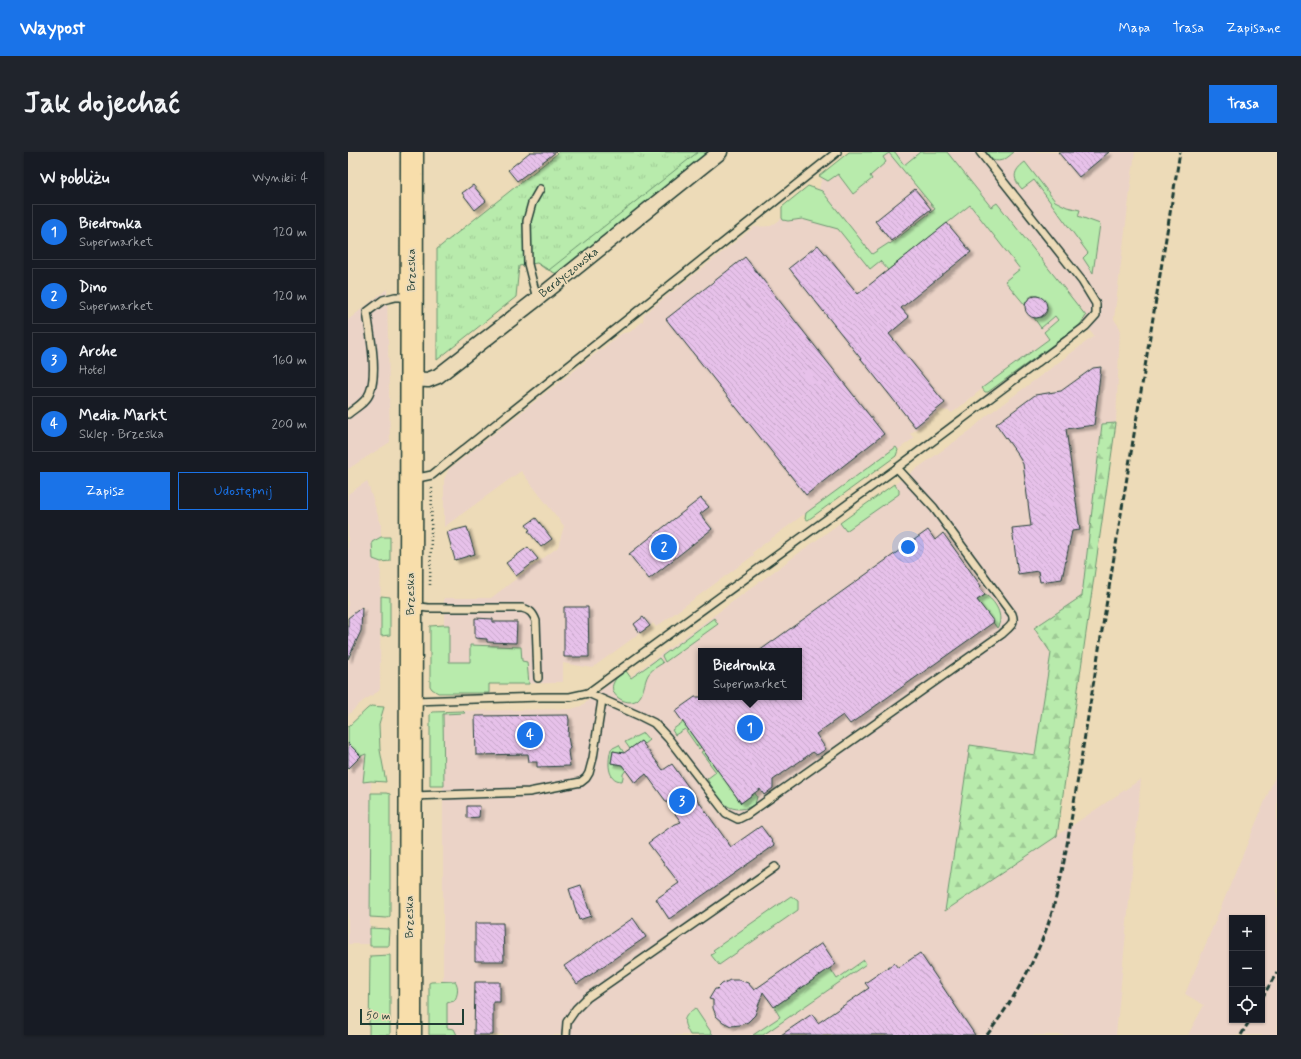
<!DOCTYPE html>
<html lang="pl">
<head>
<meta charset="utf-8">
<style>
	:root { --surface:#171b24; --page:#20242c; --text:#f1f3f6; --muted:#9ea1a6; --line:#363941; --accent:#1a73e8 }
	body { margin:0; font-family:Mynerve,sans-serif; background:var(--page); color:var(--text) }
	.controls { position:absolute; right:12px; bottom:12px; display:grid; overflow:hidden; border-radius:0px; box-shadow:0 1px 3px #0004 }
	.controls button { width:36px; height:36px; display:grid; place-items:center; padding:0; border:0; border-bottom:1px solid var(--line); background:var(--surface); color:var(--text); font:20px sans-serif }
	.scale { position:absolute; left:12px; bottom:10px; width:104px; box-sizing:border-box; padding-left:4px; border:2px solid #1f3d34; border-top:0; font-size:11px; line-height:14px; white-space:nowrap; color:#1f3d34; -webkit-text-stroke:3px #eddbb8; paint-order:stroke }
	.you { position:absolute; left:560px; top:395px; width:14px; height:14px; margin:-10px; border:3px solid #fff; border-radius:50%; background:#1a73e8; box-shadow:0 0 0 6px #1a73e833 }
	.badge { display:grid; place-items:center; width:26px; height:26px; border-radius:50%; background:var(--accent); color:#fff; font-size:13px; font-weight:700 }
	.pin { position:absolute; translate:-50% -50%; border:2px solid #fff; box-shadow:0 1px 4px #0006 }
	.popup { position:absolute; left:350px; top:496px; width:104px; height:52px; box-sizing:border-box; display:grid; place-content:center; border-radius:0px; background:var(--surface); filter:drop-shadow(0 1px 3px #0005); font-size:13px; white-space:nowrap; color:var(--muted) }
	.popup b { font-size:15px; color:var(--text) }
	.popup::after { content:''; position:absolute; left:50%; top:100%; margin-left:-8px; border:8px solid transparent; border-top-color:var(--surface) }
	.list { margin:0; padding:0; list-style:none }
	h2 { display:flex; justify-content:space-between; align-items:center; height:52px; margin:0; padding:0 16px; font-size:17px }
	h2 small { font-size:13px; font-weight:400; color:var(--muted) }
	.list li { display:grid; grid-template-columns:26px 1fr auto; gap:12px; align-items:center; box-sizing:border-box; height:56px; margin:0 8px 8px; padding:0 8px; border:1px solid var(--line); border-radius:0px }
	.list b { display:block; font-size:15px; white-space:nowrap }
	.list p { margin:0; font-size:13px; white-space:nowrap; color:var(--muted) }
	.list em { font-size:13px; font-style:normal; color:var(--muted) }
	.actions { display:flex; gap:8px; padding:12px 16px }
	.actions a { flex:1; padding:9px 0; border:1px solid var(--accent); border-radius:0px; text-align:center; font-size:14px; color:var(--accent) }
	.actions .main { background:var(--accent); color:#fff }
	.icon { flex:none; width:22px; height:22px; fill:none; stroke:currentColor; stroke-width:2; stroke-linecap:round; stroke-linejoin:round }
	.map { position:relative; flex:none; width:929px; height:883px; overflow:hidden; border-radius:0px }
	header { display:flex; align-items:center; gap:24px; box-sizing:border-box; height:56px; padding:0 20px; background:var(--accent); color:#fff }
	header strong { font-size:19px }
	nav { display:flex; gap:22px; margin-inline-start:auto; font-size:14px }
	.intro { display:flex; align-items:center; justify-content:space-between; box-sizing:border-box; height:96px; padding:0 24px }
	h1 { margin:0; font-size:28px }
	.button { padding:10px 18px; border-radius:0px; background:var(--accent); color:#fff; font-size:14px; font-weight:700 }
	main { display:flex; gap:24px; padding:0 24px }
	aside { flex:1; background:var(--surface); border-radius:0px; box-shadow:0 1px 3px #0004 }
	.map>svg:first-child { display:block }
	.built { fill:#ebd3c7; fill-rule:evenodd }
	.grass { fill:#b8ebac; stroke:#6c9470 }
	.forest { fill:url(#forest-firs); stroke:#6c9470 }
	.park { fill:url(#park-tufts); stroke:#6c9470 }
	.building { fill:url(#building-back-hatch); stroke:#1f3d34; filter:url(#shadow) }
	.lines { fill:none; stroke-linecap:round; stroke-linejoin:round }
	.lane-casing { stroke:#1f3d34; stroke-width:10 }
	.street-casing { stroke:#1f3d34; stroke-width:17 }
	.primary-casing { stroke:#1f3d34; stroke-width:25 }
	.path { stroke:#1f3d34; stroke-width:2.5; stroke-dasharray:1 3; stroke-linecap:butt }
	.lane { stroke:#eddbb8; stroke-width:7 }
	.street { stroke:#eddbb8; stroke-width:14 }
	.primary { stroke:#f8deab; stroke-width:22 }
	.rail { stroke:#1f3d34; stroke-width:3; stroke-dasharray:6 3; stroke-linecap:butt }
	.labels { text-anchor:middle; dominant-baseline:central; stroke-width:4; stroke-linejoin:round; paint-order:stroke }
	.street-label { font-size:12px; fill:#1f3d34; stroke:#eddbb8 }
</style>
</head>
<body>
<header>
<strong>Waypost</strong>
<nav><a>Mapa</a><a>Trasa</a><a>Zapisane</a></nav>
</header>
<div class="intro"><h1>Jak dojechać</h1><a class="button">Trasa</a></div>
<main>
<aside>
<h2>W pobliżu<small>Wyniki: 4</small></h2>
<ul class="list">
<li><span class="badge">1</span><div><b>Biedronka</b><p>Supermarket</p></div><em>120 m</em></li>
<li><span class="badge">2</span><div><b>Dino</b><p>Supermarket</p></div><em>120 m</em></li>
<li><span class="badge">3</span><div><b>Arche</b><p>Hotel</p></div><em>160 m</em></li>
<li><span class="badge">4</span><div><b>Media Markt</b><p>Sklep · Brzeska</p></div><em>200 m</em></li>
</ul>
<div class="actions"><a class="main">Zapisz</a><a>Udostępnij</a></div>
</aside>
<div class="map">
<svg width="929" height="883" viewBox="0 0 929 883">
	<defs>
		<pattern id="forest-firs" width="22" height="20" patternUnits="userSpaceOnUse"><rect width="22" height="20" fill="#b8ebac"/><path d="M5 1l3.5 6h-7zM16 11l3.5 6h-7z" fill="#9eca95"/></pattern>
		<pattern id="park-tufts" width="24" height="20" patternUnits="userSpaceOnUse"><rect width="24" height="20" fill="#b8ebac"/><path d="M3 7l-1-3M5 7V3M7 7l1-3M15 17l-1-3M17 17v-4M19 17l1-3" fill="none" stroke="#9eca95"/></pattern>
		<pattern id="building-back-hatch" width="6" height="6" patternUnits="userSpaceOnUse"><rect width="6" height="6" fill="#e7c1ea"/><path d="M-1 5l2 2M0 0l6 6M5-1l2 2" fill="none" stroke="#c6a7c9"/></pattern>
		<filter id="shadow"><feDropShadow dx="3.5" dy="3.5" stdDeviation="1" flood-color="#0004"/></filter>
	</defs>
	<rect width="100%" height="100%" fill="#eddbb8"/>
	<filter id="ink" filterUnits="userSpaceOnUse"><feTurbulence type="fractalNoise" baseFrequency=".025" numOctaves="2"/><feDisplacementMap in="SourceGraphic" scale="8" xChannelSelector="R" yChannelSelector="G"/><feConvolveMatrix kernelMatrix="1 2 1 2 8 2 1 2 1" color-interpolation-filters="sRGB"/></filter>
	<g filter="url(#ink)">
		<g class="built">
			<path d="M 505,0 L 787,0 L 766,167 L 772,176 L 768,271 L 754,273 L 734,444 L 686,476 L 703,501 L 687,603 L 622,593 L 597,759 L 793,627 L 768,883 L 95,883 L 95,559 L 223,557 L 233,554 L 278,519 L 282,525 L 492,371 L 623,278 L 637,265 L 746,184 L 733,168 L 639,237 L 634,237 L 604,261 L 601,259 L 592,258 L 562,282 L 566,286 L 461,363 L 455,363 L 405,400 L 406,403 L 308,475 L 305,471 L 302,474 L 295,465 L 286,472 L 292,481 L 244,516 L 215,511 L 215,530 L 207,530 L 207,531 L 96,533 L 96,446 L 143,446 L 210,395 L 216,374 L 173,319 L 96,375 L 96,327 L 101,317 L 270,184 L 275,181 L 282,180 L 295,169 L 296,162 L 406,75 L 423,74 L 429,70 L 434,66 L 434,55 L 457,36 L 460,34 L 471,37 L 474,25 ZM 353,499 L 451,499 L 451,545 L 353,545 Z"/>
			<path d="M 39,137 L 42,290 L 0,317 L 0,168 Z"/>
			<path d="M 19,329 L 33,373 L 32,536 L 31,539 L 15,549 L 0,563 L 0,342 Z"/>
			<path d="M 19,557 L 23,629 L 22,792 L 0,792 L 0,575 Z"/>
			<path d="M 929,620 L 929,883 L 840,883 L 856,853 L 837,842 ZM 884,766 L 914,766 L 914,868 L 884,868 Z"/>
		</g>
		<g class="grass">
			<path d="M 315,0 L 362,0 L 209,122 L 196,116 L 189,111 Z"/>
			<path d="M 501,0 L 547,0 L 556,13 L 572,0 L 599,0 L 643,55 L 649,51 L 738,164 L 731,174 L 640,240 L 637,240 L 634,236 L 701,187 L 696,180 L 710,168 L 707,164 L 693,176 L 686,166 C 716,167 686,125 677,153 L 657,129 L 672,117 L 622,53 L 540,118 L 532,109 L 522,117 L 490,77 L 454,67 L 440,69 L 435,68 L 434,66 L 434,55 L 460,34 L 474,39 L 524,102 L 541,91 L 542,92 L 587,57 L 541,1 L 535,5 L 538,10 L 522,24 L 524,27 L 505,42 L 490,22 L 480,29 L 471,24 Z"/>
			<path d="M 638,0 L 666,0 C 659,6 654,11 644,8 Z"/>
			<path d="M 677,10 L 707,49 L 719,55 L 732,58 L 730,64 L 752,72 L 745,121 L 735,106 L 740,101 L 686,28 L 674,37 C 664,26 665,19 677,10 Z"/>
			<path d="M 548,295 L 550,298 L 548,304 L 460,368 L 457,367 L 458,361 Z"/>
			<path d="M 546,332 L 551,338 L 551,342 L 498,379 L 492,371 Z"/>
			<path d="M 33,385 L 42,385 L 42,409 L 33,410 L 25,407 L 24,390 Z"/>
			<path d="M 637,443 C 647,448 657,465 649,476 L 629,448 Z"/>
			<path d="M 33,444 L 42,445 L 42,483 L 33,484 Z"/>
			<path d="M 366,466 L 370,472 L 317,510 L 314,504 Z"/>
			<path d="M 96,473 L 101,473 L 101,510 L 122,510 L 122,493 L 173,495 L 174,509 L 179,510 L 181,532 L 141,532 L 141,541 L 90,541 L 84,537 L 82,534 L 82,474 Z"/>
			<path d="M 311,506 L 315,511 C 310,514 303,518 300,523 C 296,530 296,543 289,548 C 278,555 259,542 266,530 C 268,525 274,522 278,519 L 283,526 Z"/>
			<path d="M 23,554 L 36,555 L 31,572 L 32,598 L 38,630 L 23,629 L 15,630 L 18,602 L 13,604 L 0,591 L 0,575 L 19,557 Z"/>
			<path d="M 115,559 L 117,561 L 95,562 L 96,634 L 82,634 L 82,562 L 84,560 Z"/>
			<path d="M 335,570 L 353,595 L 351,597 L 337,577 L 327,583 L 324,578 Z"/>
			<path d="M 295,581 L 301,588 L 296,592 L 293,589 L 282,597 L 277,590 Z"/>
			<path d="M 271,593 L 276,601 L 265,599 L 263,611 L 274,613 L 278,618 L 275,622 L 275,625 L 274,629 C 258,629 260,608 263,597 Z"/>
			<path d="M 356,598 L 393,651 L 407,641 L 409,645 L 407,652 C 399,658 386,659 378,653 C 372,649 363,633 359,627 L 368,620 L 353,600 Z"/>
			<path d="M 23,641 L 38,641 L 42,642 L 42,764 L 39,766 L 22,765 Z"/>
			<path d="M 443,744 L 450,749 L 450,758 L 371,813 L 363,803 L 367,800 L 365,798 Z"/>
			<path d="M 22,776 L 41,777 L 42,779 L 41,794 L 22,794 Z"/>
			<path d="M 42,803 L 42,883 L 21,883 L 22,804 Z"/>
			<path d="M 516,808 L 518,812 L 415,883 L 405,883 L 432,865 L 426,855 L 482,816 L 489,827 Z"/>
			<path d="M 107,829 C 111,834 110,844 106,849 L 99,851 L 99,876 L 106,877 L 109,883 L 81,883 L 81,831 L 83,830 Z"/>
			<path d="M 347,856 L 365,883 L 342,883 C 334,869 334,866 347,856 Z"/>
		</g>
		<path class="forest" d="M 768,271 L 709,684 L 597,759 L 622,593 L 687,603 L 703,501 L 686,476 L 734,444 L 754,272 Z"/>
		<path class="park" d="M 210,0 L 350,0 L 201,118 L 189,111 L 171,114 L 168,145 L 89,208 L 89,97 L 210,1 Z"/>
		<g class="building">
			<path d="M 182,0 L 208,0 L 169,29 L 160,18 Z"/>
			<path d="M 710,0 L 761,0 L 731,25 Z"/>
			<path d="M 125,33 L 138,49 L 127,58 L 114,41 Z"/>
			<path d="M 567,37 L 583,57 L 543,89 L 527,69 Z"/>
			<path d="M 599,71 L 623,100 L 553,156 L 561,165 L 541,182 L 597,251 L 567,275 L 441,116 L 470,93 L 510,142 Z"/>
			<path d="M 397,105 L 536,282 L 458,343 L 318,167 Z"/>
			<circle cx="688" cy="155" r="11"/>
			<path d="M 753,215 L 746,273 L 718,277 L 732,378 L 724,379 L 714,427 L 692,430 L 690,419 L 670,422 L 664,376 L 683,374 L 675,312 L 668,300 L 648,272 L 687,243 L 713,239 L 745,216 Z"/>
			<path d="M 353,346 L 361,355 L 352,362 L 364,377 L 301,427 L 281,402 Z"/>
			<path d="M 188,366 L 204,387 L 193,395 L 180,379 L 182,378 L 178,373 Z"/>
			<path d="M 119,375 L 127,402 L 107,408 L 99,380 Z"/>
			<path d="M 580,378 L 587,388 L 595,381 L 633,434 L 631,436 L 637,443 L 629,448 L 646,470 L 502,572 L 495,563 L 468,582 L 478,597 L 469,603 L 465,600 L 425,628 L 425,636 L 416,643 L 412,637 L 393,651 L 327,559 L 347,545 L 451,545 L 451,499 L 411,499 Z"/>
			<path d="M 180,395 L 190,407 L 168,424 L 158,411 Z"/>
			<path d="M 14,455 L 13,479 L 0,507 L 0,466 Z"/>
			<path d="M 216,455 L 240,455 L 241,505 L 216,505 Z"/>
			<path d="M 295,465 L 302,474 L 292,481 L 286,472 Z"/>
			<path d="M 127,466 L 145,467 L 145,470 L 169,470 L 168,491 L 139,490 L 139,487 L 127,486 Z"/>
			<path d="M 220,563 L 221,568 L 220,585 L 222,596 L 220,599 L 222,614 L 189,615 L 189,610 L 181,610 L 180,602 L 128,603 L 127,564 Z"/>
			<path d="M 293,589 L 315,618 L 324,612 L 383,695 L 413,674 L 427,693 L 321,767 L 308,747 L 331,731 L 300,691 L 325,673 L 333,670 L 298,622 L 287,631 L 274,613 L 263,611 L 265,599 L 276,601 Z"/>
			<path d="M 0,591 L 13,604 L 0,617 Z"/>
			<path d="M 119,654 L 132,654 L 131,665 L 119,666 Z"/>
			<path d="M 233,733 L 243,764 L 231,768 L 221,737 Z"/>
			<path d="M 285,766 L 298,785 L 229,832 L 216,814 Z"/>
			<path d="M 127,771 L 155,771 L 156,809 L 127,809 Z"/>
			<path d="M 474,791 L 488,812 L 426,855 L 415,840 L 407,863 L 400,870 L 392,873 L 383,874 L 375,870 L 368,864 L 365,856 L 365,848 L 361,847 L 367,837 L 369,837 L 374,832 L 382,828 L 391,828 L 400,831 L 406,838 Z"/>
			<path d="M 572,801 L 627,883 L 433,883 L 464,862 L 470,871 L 521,836 L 517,831 L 546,811 L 550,816 Z"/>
			<path d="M 127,830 L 152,830 L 152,850 L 145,850 L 145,883 L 126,883 Z"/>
		</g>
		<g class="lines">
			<g class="lane-casing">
				<g id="lane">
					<path d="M 189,147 L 180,112 L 179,69 L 184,51 L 192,37"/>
					<path d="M 0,262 C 7,256 19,250 22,240 C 30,220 22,181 19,160 L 35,148 L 47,145 L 61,145"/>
					<path d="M 65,327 L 84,323 L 489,0"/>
					<path d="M 65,454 L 80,456 L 174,456 C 182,458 185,461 188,469 L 190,526"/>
					<path d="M 240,541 L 294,565 L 306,571 L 320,586 L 378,661 L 390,667 L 400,662 L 654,482 C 661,475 668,472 664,462 L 586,356 L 549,316"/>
					<path d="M 65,549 L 193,545 L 222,545 L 240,541 L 549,316 L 738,174 L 748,163 L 748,152 L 734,129 L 632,0"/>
					<path d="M 64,644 L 181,640 L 233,630 L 238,626 L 241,621 L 245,606 L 254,548"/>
					<path d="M 218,883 L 219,870 L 228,857 L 239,846 L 427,715"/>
				</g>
			</g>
			<g class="street-casing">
				<path id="street" d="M 63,227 L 80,228 L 90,224 L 189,147 L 372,0"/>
			</g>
			<g class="primary-casing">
				<path id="primary" d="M 62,883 L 64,0"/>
			</g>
			<path class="path" d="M 82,433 L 84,334"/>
			<use href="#lane" class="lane"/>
			<use href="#street" class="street"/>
			<use href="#primary" class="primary"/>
			<g class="rail">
				<path d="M 914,846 L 929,820"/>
				<path d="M 639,883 C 671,841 697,793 709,741 C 715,719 718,697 722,675 L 832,0"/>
				<path d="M 893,883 L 902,868"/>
			</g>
		</g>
	</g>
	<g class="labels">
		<g class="street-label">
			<text transform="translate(64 118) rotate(-90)">Brzeska</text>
			<text transform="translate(221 121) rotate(-39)">Berdyczowska</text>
			<text transform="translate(63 442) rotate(-90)">Brzeska</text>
			<text transform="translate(62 765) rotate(-90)">Brzeska</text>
		</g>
	</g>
</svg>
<div class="controls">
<button>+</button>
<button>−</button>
<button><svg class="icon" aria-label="locate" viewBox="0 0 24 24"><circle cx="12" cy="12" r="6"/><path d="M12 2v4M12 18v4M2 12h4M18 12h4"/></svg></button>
</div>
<div class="scale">50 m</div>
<div class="you"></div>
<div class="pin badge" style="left:402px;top:576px">1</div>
<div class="popup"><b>Biedronka</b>Supermarket</div>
<div class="pin badge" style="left:316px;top:395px">2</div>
<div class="pin badge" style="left:334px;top:649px">3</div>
<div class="pin badge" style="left:182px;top:583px">4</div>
</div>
</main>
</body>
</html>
